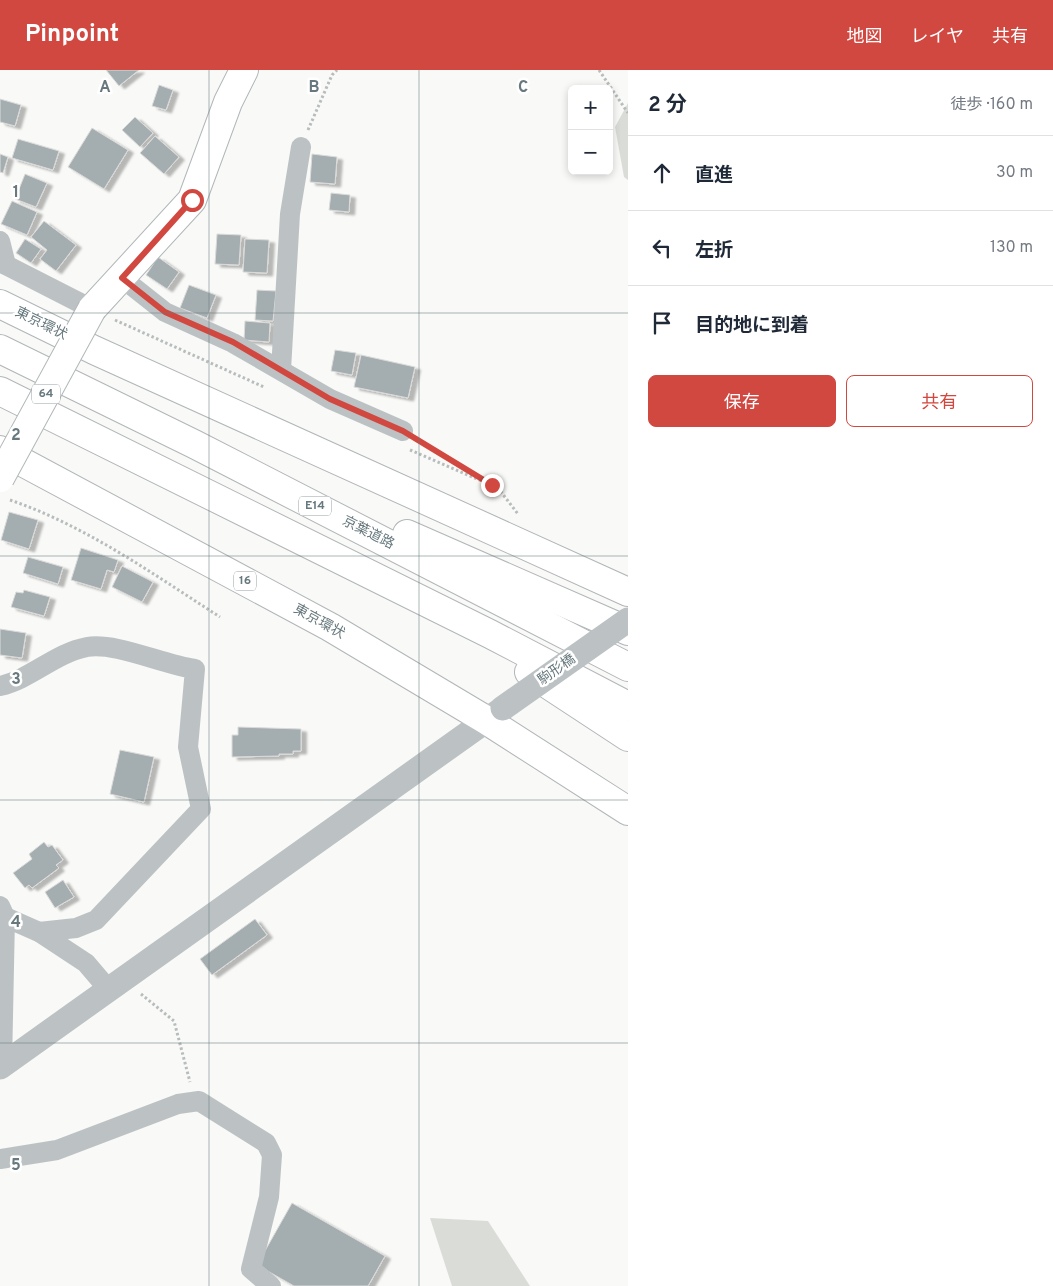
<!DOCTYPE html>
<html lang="ja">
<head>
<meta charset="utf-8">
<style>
	:root { --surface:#fff; --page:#f2f2f3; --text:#1f2937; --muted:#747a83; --line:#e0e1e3; --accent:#d04840 }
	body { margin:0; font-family:Overpass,"Noto Sans JP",sans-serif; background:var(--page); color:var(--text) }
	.controls { position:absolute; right:15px; top:15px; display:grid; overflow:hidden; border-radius:8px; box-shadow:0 2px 8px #0003 }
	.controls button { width:45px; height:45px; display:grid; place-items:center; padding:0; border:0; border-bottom:1px solid var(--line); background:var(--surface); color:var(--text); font:25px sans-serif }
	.stop { position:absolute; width:15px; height:15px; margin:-11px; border:4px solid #d04840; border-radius:50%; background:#fff }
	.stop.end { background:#d04840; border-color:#fff; box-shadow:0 1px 5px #0008 }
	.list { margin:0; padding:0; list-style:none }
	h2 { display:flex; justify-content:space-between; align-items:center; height:65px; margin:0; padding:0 20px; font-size:21px }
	h2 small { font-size:16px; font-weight:400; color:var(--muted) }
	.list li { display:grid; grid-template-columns:32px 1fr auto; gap:15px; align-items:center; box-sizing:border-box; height:75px; padding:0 20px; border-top:1px solid var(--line) }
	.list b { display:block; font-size:19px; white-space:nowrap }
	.list em { font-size:16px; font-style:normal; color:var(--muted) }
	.actions { display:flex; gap:10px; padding:15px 20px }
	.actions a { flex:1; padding:11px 0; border:1px solid var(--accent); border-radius:8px; text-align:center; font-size:18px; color:var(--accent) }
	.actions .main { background:var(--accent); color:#fff }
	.icon { flex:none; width:28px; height:28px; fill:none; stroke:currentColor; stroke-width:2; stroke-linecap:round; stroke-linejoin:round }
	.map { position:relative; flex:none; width:628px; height:1216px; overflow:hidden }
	header { display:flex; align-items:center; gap:30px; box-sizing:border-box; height:70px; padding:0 25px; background:var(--accent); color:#fff }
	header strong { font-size:24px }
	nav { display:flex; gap:28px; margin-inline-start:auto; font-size:18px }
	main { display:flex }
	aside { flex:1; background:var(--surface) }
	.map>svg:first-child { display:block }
	.green { fill:#daddd7 }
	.building { fill:#a4aeb1; stroke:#dbdbd9; filter:url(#shadow) }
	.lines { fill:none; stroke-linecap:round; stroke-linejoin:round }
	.primary-casing { stroke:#b1b7b9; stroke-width:30 }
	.trunk-casing { stroke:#b1b6b8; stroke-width:30 }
	.motorway-casing { stroke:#b1b6b8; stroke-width:30 }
	.path { stroke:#b7bcbd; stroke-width:3; stroke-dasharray:2.5 2.5; stroke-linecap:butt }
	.minor { stroke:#bcc2c4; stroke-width:20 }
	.tertiary { stroke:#bcc2c4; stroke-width:25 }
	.primary { stroke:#fff; stroke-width:28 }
	.trunk { stroke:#fff; stroke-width:28 }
	.motorway { stroke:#fff; stroke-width:28 }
	.primary-bridge-casing { stroke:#b1b7b9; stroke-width:30; stroke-linecap:butt }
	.tertiary-bridge { stroke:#bcc2c4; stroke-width:25 }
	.primary-bridge { stroke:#fff; stroke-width:28 }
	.route { stroke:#d04840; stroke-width:6 }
	.grid { fill:none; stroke:#67797e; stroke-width:1; stroke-opacity:0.55 }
	.labels { text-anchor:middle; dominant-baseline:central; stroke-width:5; stroke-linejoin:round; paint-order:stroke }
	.shield { fill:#fff; stroke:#95a1a5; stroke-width:1 }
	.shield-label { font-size:12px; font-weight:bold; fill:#67797e }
	.street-label { font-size:14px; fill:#67797e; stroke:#fff }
	.grid-label { font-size:16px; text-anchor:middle; font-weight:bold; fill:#67797e; stroke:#fff; stroke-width:5; stroke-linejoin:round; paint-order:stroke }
</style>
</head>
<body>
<header>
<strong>Pinpoint</strong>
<nav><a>地図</a><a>レイヤ</a><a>共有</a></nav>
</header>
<main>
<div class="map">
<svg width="628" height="1216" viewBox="0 0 628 1216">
	<defs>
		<filter id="shadow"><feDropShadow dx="5.5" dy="3" stdDeviation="1" flood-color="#0004"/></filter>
	</defs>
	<rect width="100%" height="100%" fill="#f9f9f7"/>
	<g class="green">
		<path d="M 628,33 L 628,110 L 624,107 L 615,57 Z"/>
		<path d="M 430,1148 L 488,1151 L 530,1216 L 452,1216 Z"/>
	</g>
	<g class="building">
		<path d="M 106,0 L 139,0 L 119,16 Z"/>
		<path d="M 159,15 L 173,20 L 166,40 L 152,36 Z"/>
		<path d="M 0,29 L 21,35 L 15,56 L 0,52 Z"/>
		<path d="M 135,47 L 153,63 L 140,77 L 122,60 Z"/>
		<path d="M 92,58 L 128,80 L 104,119 L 68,97 Z"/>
		<path d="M 155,66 L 179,87 L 164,104 L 140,83 Z"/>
		<path d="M 18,69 L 59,81 L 53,100 L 12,88 Z"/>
		<path d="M 0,84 L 8,87 L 3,103 L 0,102 Z"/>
		<path d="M 312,84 L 337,87 L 335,114 L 310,112 Z"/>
		<path d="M 25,104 L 47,113 L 36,137 L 15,129 Z"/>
		<path d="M 331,123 L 350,125 L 349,142 L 329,140 Z"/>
		<path d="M 12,131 L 37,142 L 27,165 L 1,154 Z"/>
		<path d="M 44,151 L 76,175 L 56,201 L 40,189 L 47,180 L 31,167 Z"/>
		<path d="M 217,164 L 241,165 L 239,195 L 215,194 Z"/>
		<path d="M 25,169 L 41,179 L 31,193 L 16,183 Z"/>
		<path d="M 245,169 L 269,170 L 267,203 L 243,202 Z"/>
		<path d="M 158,187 L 179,202 L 167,219 L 146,205 Z"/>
		<path d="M 189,215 L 216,225 L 207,248 L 180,238 Z"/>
		<path d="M 257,220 L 276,221 L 273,251 L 255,250 Z"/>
		<path d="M 245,251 L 270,253 L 269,272 L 244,270 Z"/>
		<path d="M 335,280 L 356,283 L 352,305 L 331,301 Z"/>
		<path d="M 361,285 L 415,297 L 408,328 L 354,317 Z"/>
		<path d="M 9,442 L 38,450 L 29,479 L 1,470 Z"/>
		<path d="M 81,478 L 118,490 L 114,502 L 107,500 L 101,519 L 71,510 Z"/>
		<path d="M 28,487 L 63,497 L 58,514 L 23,503 Z"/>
		<path d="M 122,496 L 153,512 L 142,532 L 112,517 Z"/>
		<path d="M 24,520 L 50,527 L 44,546 L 11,537 L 16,522 L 23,523 Z"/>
		<path d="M 0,559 L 26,563 L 22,588 L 0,585 Z"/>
		<path d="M 238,657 L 301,659 L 301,681 L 293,681 L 293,684 L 279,684 L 279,686 L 232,687 L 232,665 L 238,665 Z"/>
		<path d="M 120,680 L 154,687 L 144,732 L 110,724 Z"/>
		<path d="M 44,772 L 48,777 L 52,775 L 63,790 L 56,795 L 59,798 L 32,818 L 29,815 L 25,818 L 13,803 L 32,789 L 29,784 Z"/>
		<path d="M 63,810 L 74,827 L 55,838 L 45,822 Z"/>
		<path d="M 255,849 L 267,865 L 212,905 L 200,889 Z"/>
		<path d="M 292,1133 L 385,1186 L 368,1216 L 294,1216 L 257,1195 Z"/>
	</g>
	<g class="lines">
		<g class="primary-casing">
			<path id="primary" d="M 92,239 L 192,130 L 228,32 L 244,0"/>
		</g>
		<g class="trunk-casing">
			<g id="trunk">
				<path d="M 0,234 L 94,280 L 628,522"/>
				<path d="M 0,380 L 330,557 L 486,650 L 628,741"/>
			</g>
		</g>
		<g class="motorway-casing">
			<g id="motorway">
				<path d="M 0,279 L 194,374 L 628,597"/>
				<path d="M 0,321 L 490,564 L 628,636"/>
				<path d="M 407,464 L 628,561"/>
				<path d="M 529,602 L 628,667"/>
			</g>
		</g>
		<g class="path">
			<path d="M 599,0 L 628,43"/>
			<path d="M 308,60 L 332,5 L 337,0"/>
			<path d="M 115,250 L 264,317"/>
			<path d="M 420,372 L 481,409"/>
			<path d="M 410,380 L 498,418 L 518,444"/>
			<path d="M 10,430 C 86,456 153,504 220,547"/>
			<path d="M 141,924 L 174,951 L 190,1012"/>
		</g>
		<g class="minor">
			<path d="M 0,171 L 6,195"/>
			<path d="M 0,192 L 92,239"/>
			<path d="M 122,208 L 165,242 L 233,273 L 330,329 L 403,361"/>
			<path d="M 281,300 L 290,144 L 301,77"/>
			<path d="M 0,616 C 31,609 55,583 87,577 C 116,572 164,595 195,599 L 188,677 L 201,739 L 96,850 L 76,858 L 39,862"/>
			<path d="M 0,836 L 5,847 L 2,996"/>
			<path d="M 5,847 L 39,862 L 86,893 L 109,920"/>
			<path d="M 0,1089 L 57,1080 L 178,1034 L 199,1031 L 266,1073 L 272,1085 L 269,1127 L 251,1199 L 271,1216"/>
		</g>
		<path class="tertiary" d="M 0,997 L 501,640"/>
		<use href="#primary" class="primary"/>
		<use href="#trunk" class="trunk"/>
		<use href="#motorway" class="motorway"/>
		<g class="primary-bridge-casing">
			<path id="primary-bridge" d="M 0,408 L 92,239"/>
		</g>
		<path class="tertiary-bridge" d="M 503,638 L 628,550"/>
		<use href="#primary-bridge" class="primary-bridge"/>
	</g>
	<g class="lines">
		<path class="route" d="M 192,130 L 122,208 L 165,242 L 233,272 L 330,329 L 403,361 L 492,415"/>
	</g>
	<path class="grid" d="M 209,0 L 209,1216M 419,0 L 419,1216M 0,243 L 628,243M 0,486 L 628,486M 0,730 L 628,730M 0,973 L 628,973"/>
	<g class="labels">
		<g class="shield">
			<rect x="32" y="314.5" width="28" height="19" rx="4"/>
			<rect x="299" y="426.5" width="32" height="19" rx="4"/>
			<rect x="234" y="501.5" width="22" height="19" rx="4"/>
		</g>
		<g class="shield-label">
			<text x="46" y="324">64</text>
			<text x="315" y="436">E14</text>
			<text x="245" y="511">16</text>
		</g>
		<g class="street-label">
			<text transform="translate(41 254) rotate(26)">東京環状</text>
			<text transform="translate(368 463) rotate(27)">京葉道路</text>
			<text transform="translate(319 552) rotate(29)">東京環状</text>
			<text transform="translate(557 600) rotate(-35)">駒形橋</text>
		</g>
	</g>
	<g class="grid-label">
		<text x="105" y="22">A</text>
		<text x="314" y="22">B</text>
		<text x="523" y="22">C</text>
		<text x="16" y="127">1</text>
		<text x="16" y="370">2</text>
		<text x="16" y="614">3</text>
		<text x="16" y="857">4</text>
		<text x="16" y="1100">5</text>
	</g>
</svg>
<div class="controls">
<button>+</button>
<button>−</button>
</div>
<div class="stop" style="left:192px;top:130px"></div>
<div class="stop end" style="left:492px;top:415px"></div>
</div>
<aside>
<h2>2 分<small>徒歩 · 160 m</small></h2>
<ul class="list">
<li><svg class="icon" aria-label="ahead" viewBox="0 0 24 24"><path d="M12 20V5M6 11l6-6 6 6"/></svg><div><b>直進</b></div><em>30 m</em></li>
<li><svg class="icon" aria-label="left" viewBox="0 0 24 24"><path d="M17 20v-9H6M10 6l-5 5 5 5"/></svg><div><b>左折</b></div><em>130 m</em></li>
<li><svg class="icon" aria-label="arrive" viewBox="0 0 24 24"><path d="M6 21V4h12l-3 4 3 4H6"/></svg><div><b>目的地に到着</b></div></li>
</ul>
<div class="actions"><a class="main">保存</a><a>共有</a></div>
</aside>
</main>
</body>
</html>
